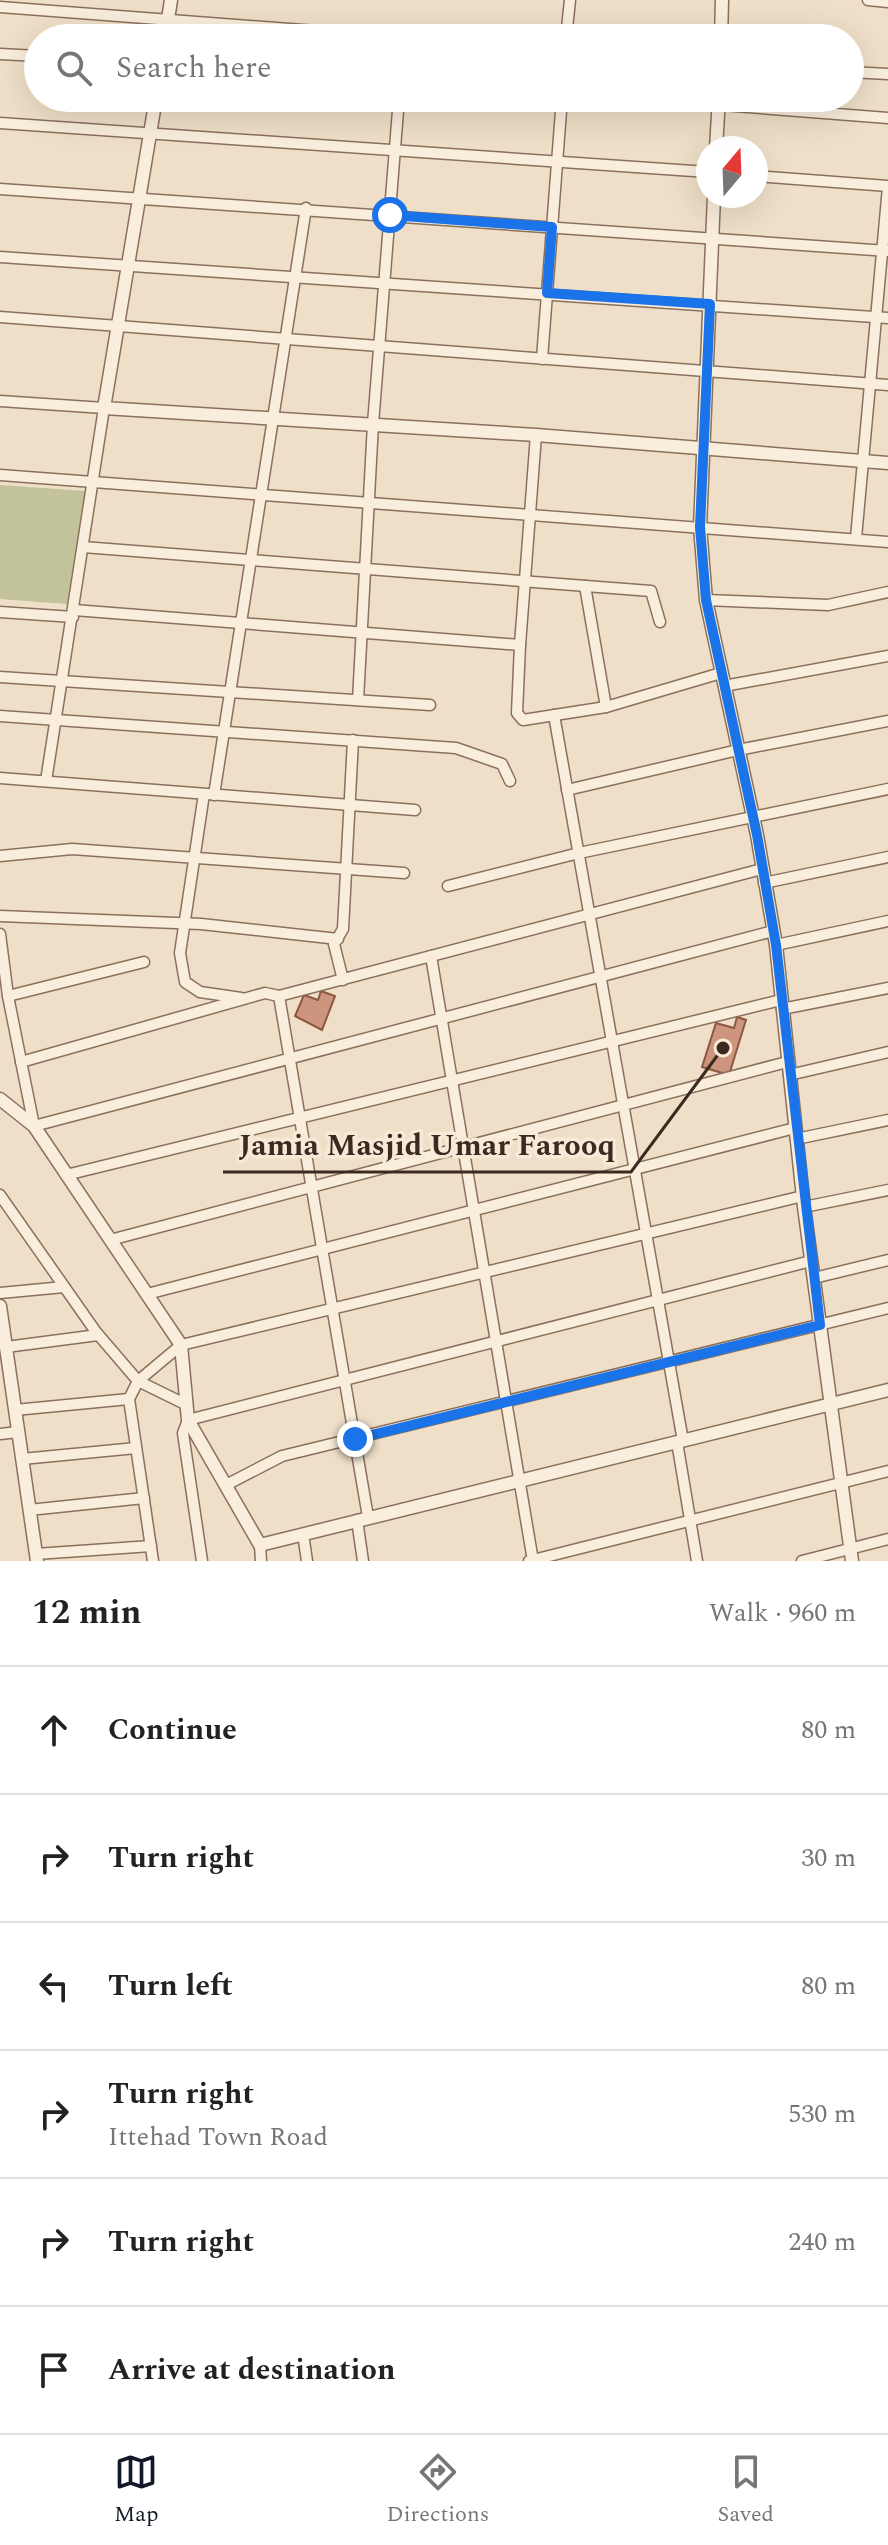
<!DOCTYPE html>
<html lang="en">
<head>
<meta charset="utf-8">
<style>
	:root { --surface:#fff; --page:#f6f6f6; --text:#222; --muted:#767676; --line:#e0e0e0; --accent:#111827 }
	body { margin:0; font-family:Spectral,serif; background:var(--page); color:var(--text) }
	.compass { position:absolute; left:696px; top:136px; width:72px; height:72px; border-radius:50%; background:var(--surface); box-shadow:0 8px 32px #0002; rotate:19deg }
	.stop { position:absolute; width:24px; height:24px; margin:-18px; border:6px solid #1a73e8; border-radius:50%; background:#fff }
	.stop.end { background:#1a73e8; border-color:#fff; box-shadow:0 2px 8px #0008 }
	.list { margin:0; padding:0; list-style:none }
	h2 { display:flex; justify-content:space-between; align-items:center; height:104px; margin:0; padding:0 32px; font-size:34px }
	h2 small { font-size:26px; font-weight:400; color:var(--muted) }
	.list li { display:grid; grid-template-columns:52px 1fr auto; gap:24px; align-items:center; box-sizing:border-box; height:128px; padding:0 32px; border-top:2px solid var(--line) }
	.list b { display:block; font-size:30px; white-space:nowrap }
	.list p { margin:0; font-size:26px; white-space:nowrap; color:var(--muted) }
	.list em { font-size:26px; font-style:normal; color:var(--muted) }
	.icon { flex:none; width:44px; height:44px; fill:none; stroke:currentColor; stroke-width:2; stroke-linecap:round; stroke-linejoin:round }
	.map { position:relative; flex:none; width:888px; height:1561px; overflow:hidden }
	.search { position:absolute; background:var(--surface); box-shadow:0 8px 32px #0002; left:24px; right:24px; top:24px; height:88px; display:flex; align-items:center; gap:20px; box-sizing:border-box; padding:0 28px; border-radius:44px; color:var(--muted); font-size:30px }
	.sheet { height:872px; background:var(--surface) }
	nav { display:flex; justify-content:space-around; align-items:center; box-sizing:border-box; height:112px; border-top:2px solid var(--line); background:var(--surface); font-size:22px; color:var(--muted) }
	nav a { display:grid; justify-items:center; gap:4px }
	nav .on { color:var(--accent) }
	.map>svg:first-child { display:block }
	.cemetery { fill:#c2c39a }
	.building { fill:#cd957d; stroke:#8b5642; stroke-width:2 }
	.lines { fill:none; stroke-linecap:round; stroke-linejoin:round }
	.minor-casing { stroke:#8b705c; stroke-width:13 }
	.tertiary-casing { stroke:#8b705c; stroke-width:15 }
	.minor { stroke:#f9eddb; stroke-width:10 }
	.tertiary { stroke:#f9eddb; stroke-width:12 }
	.route { stroke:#1a73e8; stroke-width:10 }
	.leader { fill:none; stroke:#3c2a20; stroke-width:3 }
	.callout-dot { fill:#3c2a20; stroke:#f6ead7; stroke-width:3 }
	.callout-label { font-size:30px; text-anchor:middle; font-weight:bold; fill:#3c2a20; stroke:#f6ead7; stroke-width:7; stroke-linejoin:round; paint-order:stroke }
</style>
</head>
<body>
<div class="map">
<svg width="888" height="1561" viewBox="0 0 888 1561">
	<rect width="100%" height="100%" fill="#efdfc8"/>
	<path class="cemetery" d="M 0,485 L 85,491 L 67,604 L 0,599 Z"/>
	<g class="building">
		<path d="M 321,991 L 335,996 L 322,1030 L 295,1016 L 304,995 L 318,1000 Z"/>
		<path d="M 737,1017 L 746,1020 L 729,1075 L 702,1067 L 716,1023 L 734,1028 Z"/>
	</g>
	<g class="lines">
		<g class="minor-casing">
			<g id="minor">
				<path d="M 868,0 L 888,2"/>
				<path d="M 0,7 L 408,38"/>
				<path d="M 566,38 L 570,0"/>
				<path d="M 0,54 L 38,56"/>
				<path d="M 850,72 L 888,74"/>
				<path d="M 631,98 L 888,118"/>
				<path d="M 0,123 L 708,172"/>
				<path d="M 756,176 L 888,186"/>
				<path d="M 0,189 L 888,251"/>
				<path d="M 0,257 L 888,318"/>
				<path d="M 0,317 L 888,385"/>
				<path d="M 542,359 L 562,98"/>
				<path d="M 0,401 L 104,408 L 46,781"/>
				<path d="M 0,475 L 888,542"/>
				<path d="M 856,538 L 888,187"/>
				<path d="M 83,547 L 651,591 L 660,622"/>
				<path d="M 585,586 L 606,707"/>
				<path d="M 706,600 L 828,605 L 888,592"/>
				<path d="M 74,610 L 520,645 L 517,713 L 523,720 L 606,707 L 721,673"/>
				<path d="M 0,612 L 73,617"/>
				<path d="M 520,645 L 536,435"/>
				<path d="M 0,677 L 430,705"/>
				<path d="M 724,686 L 888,656"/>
				<path d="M 358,700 L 373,424 L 399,98"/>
				<path d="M 554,715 L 683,1441"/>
				<path d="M 0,716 L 456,748 L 502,764 L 510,781"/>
				<path d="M 0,778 L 415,810"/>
				<path d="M 567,790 L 738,750 L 888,721"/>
				<path d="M 204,794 L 180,953 L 185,982 L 200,992 L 241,998"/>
				<path d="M 214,795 L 306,208"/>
				<path d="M 0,856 L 72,849 L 404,873"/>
				<path d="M 764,883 L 888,857"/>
				<path d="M 448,886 L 579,853 L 888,789"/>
				<path d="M 0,916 L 201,924 L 338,939"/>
				<path d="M 0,934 L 8,996 L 34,1126 L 773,931"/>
				<path d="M 776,945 L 888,921"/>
				<path d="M 431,956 L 533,1561"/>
				<path d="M 343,980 L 334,944 L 343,929 L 353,740"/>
				<path d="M 8,996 L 144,962"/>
				<path d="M 279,996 L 368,1517"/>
				<path d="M 782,1009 L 888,988"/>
				<path d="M 21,1062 L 265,993 L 279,996 L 762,869"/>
				<path d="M 789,1075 L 888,1052"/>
				<path d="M 796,1139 L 888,1120"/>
				<path d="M 66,1175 L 781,1000"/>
				<path d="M 0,1195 L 96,1332 L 138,1381 L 185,1404"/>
				<path d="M 804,1207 L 888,1190"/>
				<path d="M 110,1240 L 787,1062"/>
				<path d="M 814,1278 L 888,1260"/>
				<path d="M 0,1293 L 64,1287"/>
				<path d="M 147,1294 L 795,1128"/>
				<path d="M 6,1347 L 98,1335"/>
				<path d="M 15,1410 L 129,1399"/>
				<path d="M 0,1434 L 18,1432"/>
				<path d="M 677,1442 L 697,1561"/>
				<path d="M 22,1459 L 136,1448"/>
				<path d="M 226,1485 L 282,1456 L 888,1308"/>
				<path d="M 29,1510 L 144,1498"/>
				<path d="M 357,1520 L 363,1561"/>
				<path d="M 303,1534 L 307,1561"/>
				<path d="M 260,1545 L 261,1561"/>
				<path d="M 36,1554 L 151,1546"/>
				<path d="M 153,1561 L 129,1399 L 138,1381 L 181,1345 L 803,1196"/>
				<path d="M 202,1561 L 183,1433 L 188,1420 L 811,1261"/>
				<path d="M 529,1561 L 888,1471"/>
				<path d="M 802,1561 L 888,1539"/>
			</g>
		</g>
		<g class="tertiary-casing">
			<g id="tertiary">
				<path d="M 165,38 L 171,0"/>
				<path d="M 721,38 L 722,0"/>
				<path d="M 156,98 L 104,408 L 536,435 L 888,463"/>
				<path d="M 716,148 L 719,98"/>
				<path d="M 714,196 L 700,527 L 706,600 L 757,835 L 776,945 L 804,1207 L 852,1561"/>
				<path d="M 0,1099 L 34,1126 L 181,1345 L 188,1420 L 260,1545 L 888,1390"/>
				<path d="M 0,1306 L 37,1561"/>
			</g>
		</g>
		<use href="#minor" class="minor"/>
		<use href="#tertiary" class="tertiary"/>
	</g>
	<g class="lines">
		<path class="route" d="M 355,1439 L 820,1325 L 776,945 L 757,835 L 706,600 L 700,527 L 710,304 L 547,293 L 552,227 L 390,215"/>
	</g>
	<path class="leader" d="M723 1048L631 1172H223"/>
	<circle class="callout-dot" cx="723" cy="1048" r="8"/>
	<g class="callout-label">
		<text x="427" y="1155">Jamia Masjid Umar Farooq</text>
	</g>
</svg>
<svg class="compass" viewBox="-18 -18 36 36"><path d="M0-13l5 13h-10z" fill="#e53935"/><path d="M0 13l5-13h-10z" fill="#767676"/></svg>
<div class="stop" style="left:390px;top:215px"></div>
<div class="stop end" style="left:355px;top:1439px"></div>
<div class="search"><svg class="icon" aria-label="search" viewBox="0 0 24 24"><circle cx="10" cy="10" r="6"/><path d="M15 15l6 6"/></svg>Search here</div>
</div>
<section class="sheet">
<h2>12 min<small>Walk · 960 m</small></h2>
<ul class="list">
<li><svg class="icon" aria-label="ahead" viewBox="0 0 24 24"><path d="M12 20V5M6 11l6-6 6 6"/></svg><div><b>Continue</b></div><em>80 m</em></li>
<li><svg class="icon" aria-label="right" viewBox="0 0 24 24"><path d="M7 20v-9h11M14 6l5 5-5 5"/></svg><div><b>Turn right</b></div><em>30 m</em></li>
<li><svg class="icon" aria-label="left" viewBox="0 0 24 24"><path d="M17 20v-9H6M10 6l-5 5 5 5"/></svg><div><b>Turn left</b></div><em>80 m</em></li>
<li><svg class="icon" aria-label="right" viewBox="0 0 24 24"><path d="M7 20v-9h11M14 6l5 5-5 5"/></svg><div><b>Turn right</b><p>Ittehad Town Road</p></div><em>530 m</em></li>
<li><svg class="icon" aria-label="right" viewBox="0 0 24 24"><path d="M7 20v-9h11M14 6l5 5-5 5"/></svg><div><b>Turn right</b></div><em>240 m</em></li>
<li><svg class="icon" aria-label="arrive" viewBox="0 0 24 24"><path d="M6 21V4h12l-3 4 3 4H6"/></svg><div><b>Arrive at destination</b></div></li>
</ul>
</section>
<nav>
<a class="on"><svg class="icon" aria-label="map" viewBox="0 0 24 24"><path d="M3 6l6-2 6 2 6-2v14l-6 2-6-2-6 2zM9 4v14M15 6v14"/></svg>Map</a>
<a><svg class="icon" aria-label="directions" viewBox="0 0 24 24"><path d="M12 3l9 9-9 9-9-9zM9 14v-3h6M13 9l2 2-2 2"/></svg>Directions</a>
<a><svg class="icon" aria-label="saved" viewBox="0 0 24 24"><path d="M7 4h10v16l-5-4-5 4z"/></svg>Saved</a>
</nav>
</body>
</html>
